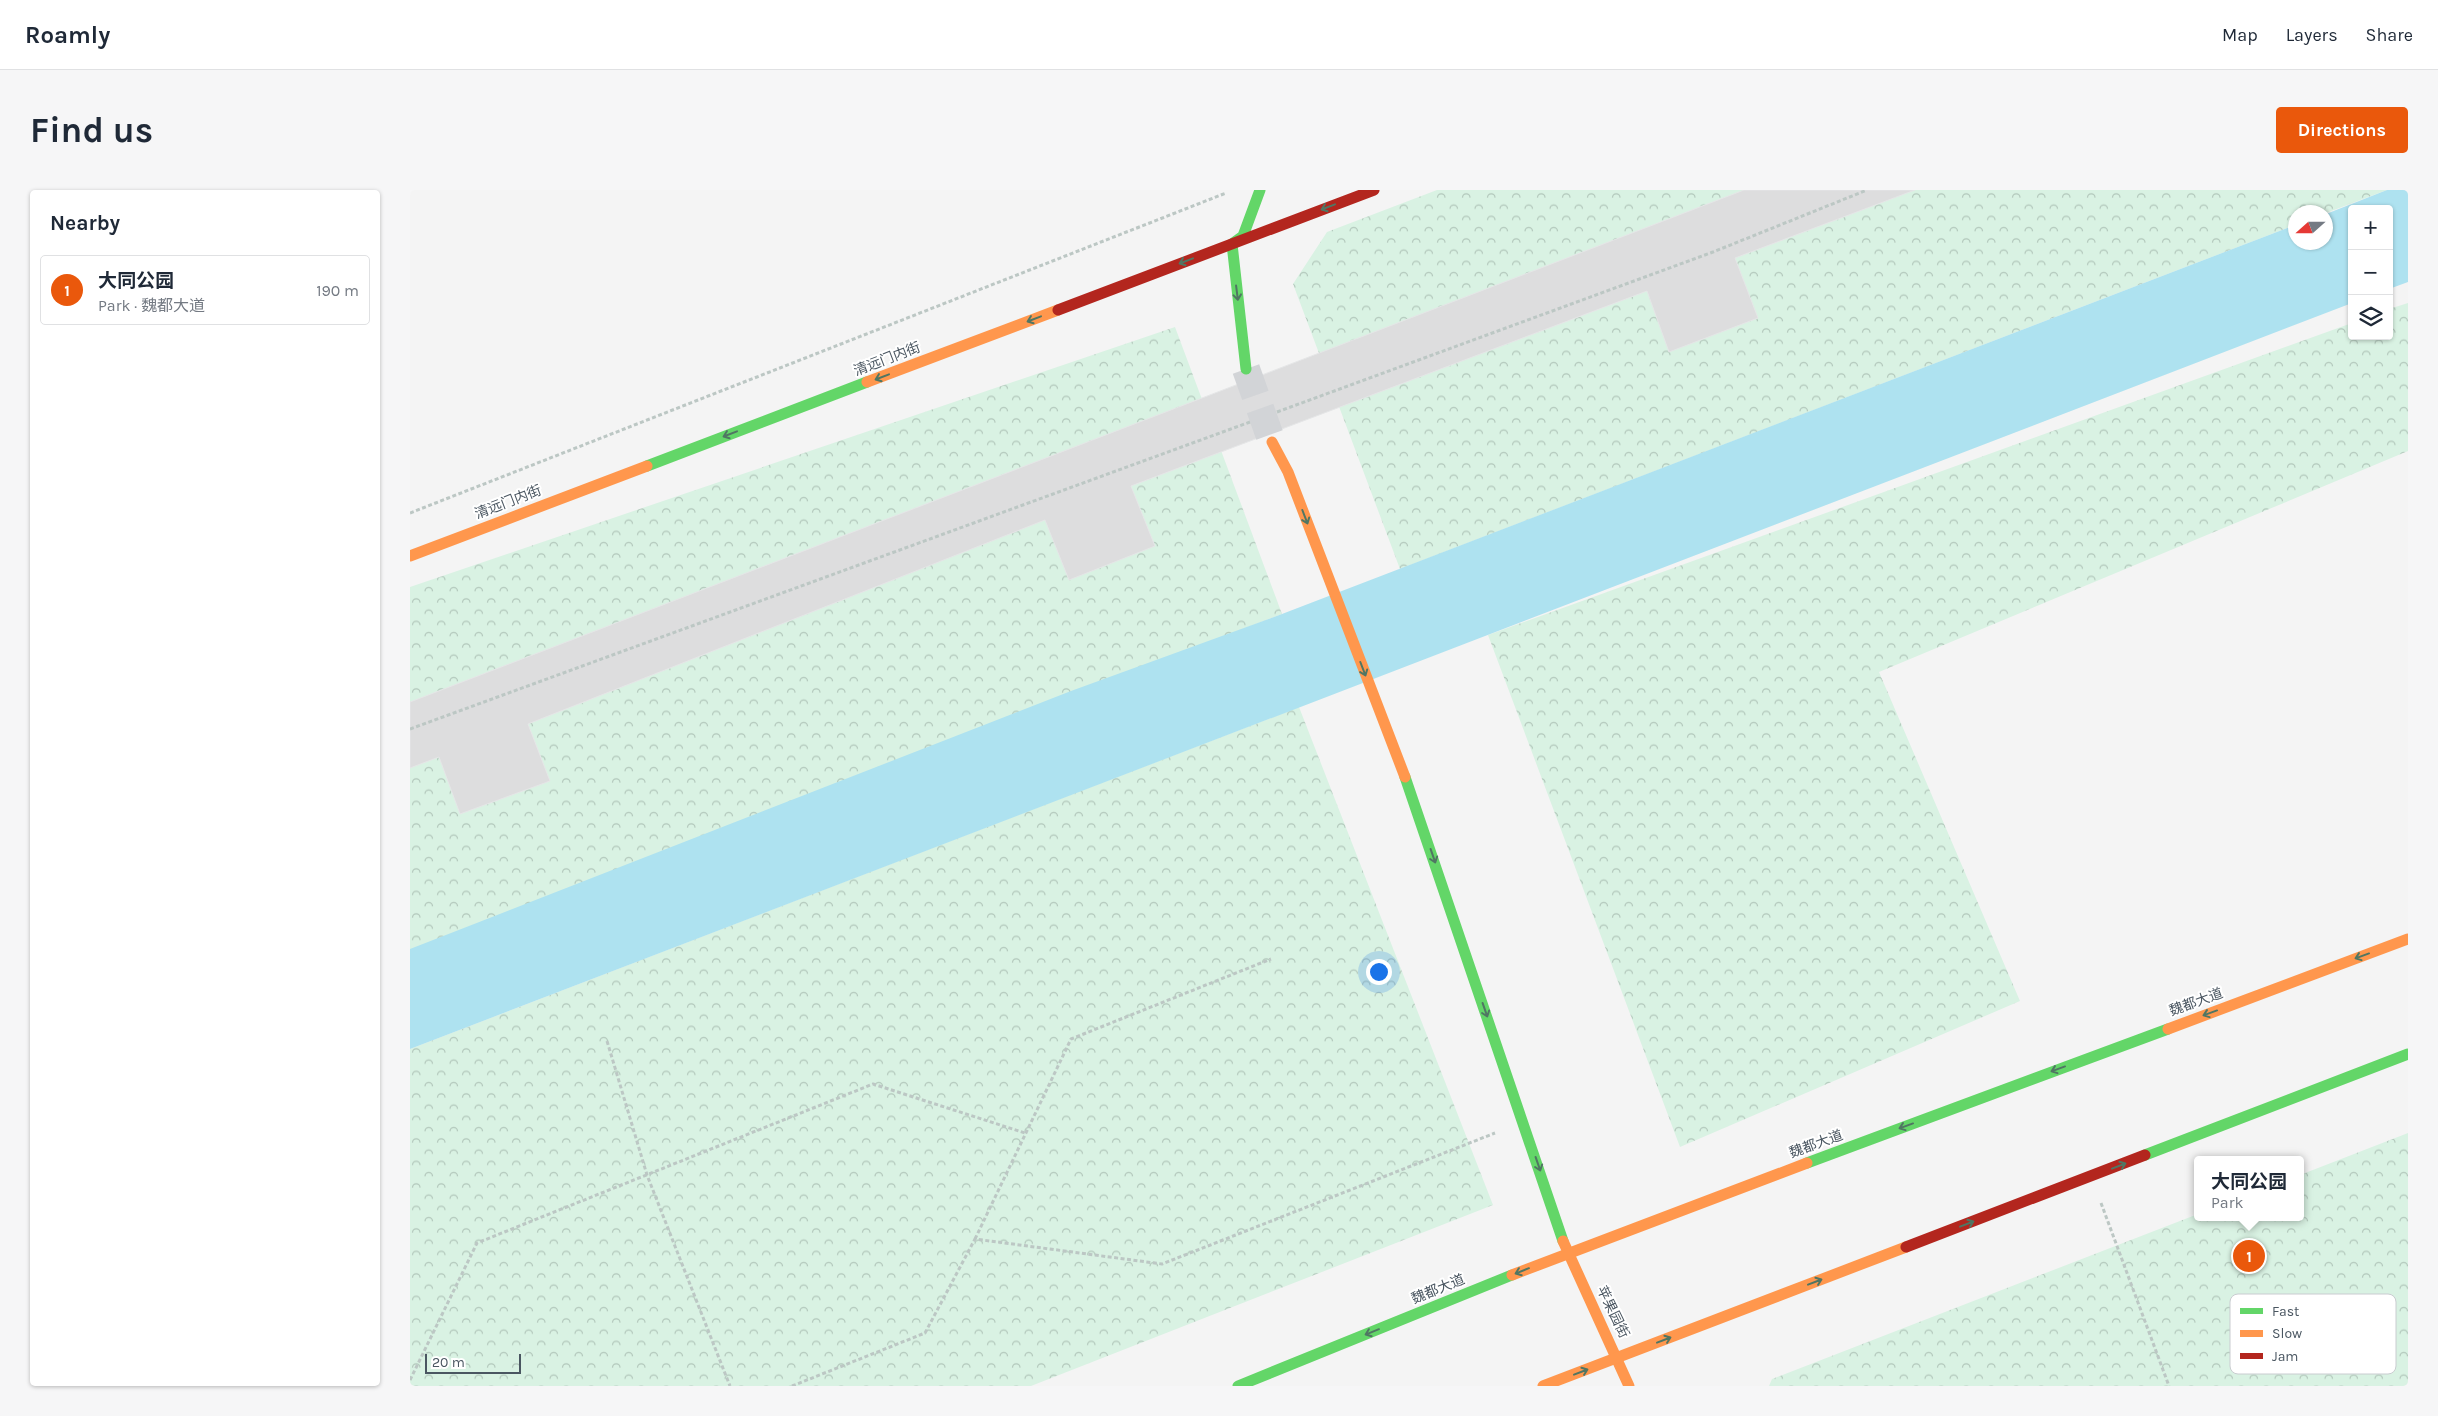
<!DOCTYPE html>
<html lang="en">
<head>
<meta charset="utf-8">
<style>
	:root { --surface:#fff; --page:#f6f6f7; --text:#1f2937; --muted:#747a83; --line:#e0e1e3; --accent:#ea580c }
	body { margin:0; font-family:Karla,"Noto Sans SC",sans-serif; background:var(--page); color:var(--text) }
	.controls { position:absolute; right:15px; top:15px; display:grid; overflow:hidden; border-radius:5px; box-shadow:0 1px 4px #0004 }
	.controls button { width:45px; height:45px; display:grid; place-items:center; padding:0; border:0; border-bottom:1px solid var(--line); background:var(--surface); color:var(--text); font:25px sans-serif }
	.compass { position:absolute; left:1878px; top:15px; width:45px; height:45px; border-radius:50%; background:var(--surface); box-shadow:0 1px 4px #0004; rotate:249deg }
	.scale { position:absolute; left:15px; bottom:12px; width:96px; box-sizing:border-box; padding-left:5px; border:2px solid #4a5661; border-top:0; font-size:14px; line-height:18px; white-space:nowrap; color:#4a5661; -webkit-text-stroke:4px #fff; paint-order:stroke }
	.you { position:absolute; left:968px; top:781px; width:18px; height:18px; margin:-12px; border:4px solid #fff; border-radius:50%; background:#1a73e8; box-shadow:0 0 0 8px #1a73e833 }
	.badge { display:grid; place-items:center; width:32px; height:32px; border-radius:50%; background:var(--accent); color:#fff; font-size:16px; font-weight:700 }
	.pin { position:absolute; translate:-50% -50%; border:2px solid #fff; box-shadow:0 1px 5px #0006 }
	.popup { position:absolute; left:1784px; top:966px; width:110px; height:65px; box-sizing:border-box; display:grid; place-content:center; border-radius:5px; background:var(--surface); filter:drop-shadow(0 1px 4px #0005); font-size:16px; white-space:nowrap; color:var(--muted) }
	.popup b { font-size:19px; color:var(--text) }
	.popup::after { content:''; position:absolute; left:50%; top:100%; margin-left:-10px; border:10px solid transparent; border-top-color:var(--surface) }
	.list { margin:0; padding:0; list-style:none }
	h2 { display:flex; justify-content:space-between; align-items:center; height:65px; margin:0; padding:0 20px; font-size:21px }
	h2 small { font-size:16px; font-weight:400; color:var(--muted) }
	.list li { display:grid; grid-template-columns:32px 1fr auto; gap:15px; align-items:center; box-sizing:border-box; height:70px; margin:0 10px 10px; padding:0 10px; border:1px solid var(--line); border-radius:5px }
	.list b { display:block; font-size:19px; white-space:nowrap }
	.list p { margin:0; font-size:16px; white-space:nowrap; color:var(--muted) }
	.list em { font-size:16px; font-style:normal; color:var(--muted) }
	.icon { flex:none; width:28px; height:28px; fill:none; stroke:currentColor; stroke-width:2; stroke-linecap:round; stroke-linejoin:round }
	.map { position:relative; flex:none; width:1998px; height:1196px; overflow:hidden; border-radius:5px }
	header { display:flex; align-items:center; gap:30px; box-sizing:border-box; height:70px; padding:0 25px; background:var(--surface); border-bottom:1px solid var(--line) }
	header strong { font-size:24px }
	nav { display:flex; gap:28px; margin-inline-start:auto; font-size:18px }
	.intro { display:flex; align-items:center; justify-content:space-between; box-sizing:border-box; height:120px; padding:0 30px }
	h1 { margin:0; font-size:35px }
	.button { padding:12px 22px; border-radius:5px; background:var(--accent); color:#fff; font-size:18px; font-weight:700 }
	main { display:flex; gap:30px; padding:0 30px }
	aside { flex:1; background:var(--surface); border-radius:5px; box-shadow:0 1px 4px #0004 }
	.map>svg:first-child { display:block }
	.park { fill:url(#park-crowns) }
	.water { fill:#aee2f0 }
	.building { fill:#ddddde; stroke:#e5e6e7 }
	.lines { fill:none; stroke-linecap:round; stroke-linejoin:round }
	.secondary-tunnel { stroke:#d2d4d7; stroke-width:28; stroke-dasharray:28 14; stroke-linecap:butt }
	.path { stroke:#bcc7c4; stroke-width:3; stroke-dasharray:4 2.5; stroke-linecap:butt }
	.fast { stroke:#63d668; stroke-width:11 }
	.slow { stroke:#ff974d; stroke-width:11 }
	.jam { stroke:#b3261e; stroke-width:11 }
	.oneway { stroke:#507663 }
	.labels { text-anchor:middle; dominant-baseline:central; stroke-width:4; stroke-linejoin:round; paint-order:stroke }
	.street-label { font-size:14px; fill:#4a5661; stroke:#fff }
	.key { fill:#fff; stroke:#c9ccd0; stroke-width:1 }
	.key-label { font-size:14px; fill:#4a5661 }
</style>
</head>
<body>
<header>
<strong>Roamly</strong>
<nav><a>Map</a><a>Layers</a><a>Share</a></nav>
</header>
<div class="intro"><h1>Find us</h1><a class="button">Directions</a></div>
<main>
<aside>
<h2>Nearby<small></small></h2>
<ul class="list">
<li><span class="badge">1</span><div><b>大同公园</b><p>Park · 魏都大道</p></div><em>190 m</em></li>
</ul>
</aside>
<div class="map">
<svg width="1998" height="1196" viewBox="0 0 1998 1196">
	<defs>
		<pattern id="park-crowns" width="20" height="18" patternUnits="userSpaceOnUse" patternTransform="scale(1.25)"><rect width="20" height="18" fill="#d9f2e3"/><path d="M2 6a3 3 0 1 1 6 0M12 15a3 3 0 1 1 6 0" fill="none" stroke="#b2c7bb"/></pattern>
	</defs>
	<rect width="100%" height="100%" fill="#f4f4f4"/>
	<g class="park">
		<path d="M 1027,0 L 1977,0 L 1916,23 L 1886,22 L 1885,35 L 990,379 L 883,94 L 917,42 Z"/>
		<path d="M 1998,113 L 1998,261 L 1469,482 L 1610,811 L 1270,957 L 1078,445 L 1942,133 L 1942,146 L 1979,146 L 1979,119 Z"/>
		<path d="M 765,137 L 872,424 L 0,761 L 0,397 Z"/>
		<path d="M 889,517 L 1083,1015 L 621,1196 L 0,1196 L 0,859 Z"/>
		<path d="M 1998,943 L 1998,1196 L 1359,1196 L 1362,1189 L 1788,1024 L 1788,1027 L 1890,1027 L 1890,985 Z"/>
	</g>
	<path class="water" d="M 1977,0 L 1998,0 L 1998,92 L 1979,99 L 1979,19 L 1942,19 L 1942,113 L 0,859 L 0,759 L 661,501 L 872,424 L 1885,35 L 1886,52 L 1916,52 L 1916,24 Z"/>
	<path class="building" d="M 1334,0 L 1505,0 L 1325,68 L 1348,128 L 1259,162 L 1237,101 L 721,296 L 745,356 L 659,390 L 635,330 L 118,534 L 140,591 L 50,624 L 29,567 L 0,578 L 0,512 Z"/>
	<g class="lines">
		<path class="secondary-tunnel" d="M 836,179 L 862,252"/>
		<g class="path">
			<path d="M 867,222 L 1303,62 L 1457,0"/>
			<path d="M 0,323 L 816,3"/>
			<path d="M 0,539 L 840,232"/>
			<path d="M 197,851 L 237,985 L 320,1196"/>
			<path d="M 1691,1013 L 1759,1196"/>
			<path d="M 565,1049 L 661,849 L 861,769"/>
			<path d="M 0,1190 L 67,1053 L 463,894 L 615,943"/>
			<path d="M 382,1196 L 515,1143 L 565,1049 L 752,1074 L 1085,943"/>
		</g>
		<g class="fast">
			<path d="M 822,54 L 836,179"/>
			<path d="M 822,54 L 833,46 L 850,0"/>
			<path d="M 237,276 L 457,192"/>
			<path d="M 995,587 L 1153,1051"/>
			<path d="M 1735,965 L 1998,864"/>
			<path d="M 1397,973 L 1758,839"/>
			<path d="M 828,1196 L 1102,1085"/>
		</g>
		<g class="slow">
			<path d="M 457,192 L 648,120"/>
			<path d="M 862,252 L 878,282 L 995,587"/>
			<path d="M 0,366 L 237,276"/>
			<path d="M 1758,839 L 1998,749"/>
			<path d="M 1153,1051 L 1219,1196"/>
			<path d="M 1102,1085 L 1397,973"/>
			<path d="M 1133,1196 L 1496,1057"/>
		</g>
		<g class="jam">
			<path d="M 648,120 L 964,0"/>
			<path d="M 1496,1057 L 1735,965"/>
		</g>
	</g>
	<defs><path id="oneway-shaft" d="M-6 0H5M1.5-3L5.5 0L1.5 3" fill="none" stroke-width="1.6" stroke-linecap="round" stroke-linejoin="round" transform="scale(1.25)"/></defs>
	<g class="oneway">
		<use href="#oneway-shaft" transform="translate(918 17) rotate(159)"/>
		<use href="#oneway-shaft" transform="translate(776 71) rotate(159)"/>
		<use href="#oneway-shaft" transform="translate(827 103) rotate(83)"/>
		<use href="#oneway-shaft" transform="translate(624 129) rotate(159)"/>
		<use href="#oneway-shaft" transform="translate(472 187) rotate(159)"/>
		<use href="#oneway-shaft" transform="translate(320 244) rotate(159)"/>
		<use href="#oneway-shaft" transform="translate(895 327) rotate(69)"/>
		<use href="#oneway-shaft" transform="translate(953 479) rotate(69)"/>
		<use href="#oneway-shaft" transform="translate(1023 666) rotate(71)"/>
		<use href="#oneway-shaft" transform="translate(1952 766) rotate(160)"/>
		<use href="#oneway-shaft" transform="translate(1075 820) rotate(71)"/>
		<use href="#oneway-shaft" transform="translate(1800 823) rotate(160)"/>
		<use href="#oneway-shaft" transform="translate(1648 879) rotate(160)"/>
		<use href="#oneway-shaft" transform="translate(1496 936) rotate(160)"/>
		<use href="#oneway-shaft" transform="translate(1128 974) rotate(71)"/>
		<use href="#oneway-shaft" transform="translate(1709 976) rotate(-21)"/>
		<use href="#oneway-shaft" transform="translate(1557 1034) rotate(-21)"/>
		<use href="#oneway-shaft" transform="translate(1112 1081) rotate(158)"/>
		<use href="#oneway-shaft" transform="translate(1405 1092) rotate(-21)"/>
		<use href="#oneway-shaft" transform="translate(962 1142) rotate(158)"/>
		<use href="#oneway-shaft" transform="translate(1254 1150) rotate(-21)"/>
		<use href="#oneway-shaft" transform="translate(1171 1182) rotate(-21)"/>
	</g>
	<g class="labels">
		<g class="street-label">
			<text transform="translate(477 169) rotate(-21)">清远门内街</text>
			<text transform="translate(98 312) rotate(-21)">清远门内街</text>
			<text transform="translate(1786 812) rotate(-20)">魏都大道</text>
			<text transform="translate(1406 954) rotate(-20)">魏都大道</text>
			<text transform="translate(1028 1099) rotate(-22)">魏都大道</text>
			<text transform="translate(1203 1122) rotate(64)">苹果园街</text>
		</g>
	</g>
	<rect x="1820" y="1104" width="166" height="80" rx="8" class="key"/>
	<rect x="1830" y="1118" width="23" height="6" fill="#63d668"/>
	<rect x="1830" y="1140" width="23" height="7" fill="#ff974d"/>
	<rect x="1830" y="1163" width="23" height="6" fill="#b3261e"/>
	<g class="key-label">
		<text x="1862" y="1126">Fast</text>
		<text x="1862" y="1148">Slow</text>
		<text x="1862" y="1171">Jam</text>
	</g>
</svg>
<div class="controls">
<button>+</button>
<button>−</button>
<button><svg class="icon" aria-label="layers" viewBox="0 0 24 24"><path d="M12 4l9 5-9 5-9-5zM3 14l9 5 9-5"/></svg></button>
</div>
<svg class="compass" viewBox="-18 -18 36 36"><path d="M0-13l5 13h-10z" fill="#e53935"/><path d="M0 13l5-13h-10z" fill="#747a83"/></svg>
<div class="scale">20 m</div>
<div class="you"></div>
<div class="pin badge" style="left:1839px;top:1066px">1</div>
<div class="popup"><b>大同公园</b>Park</div>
</div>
</main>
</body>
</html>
